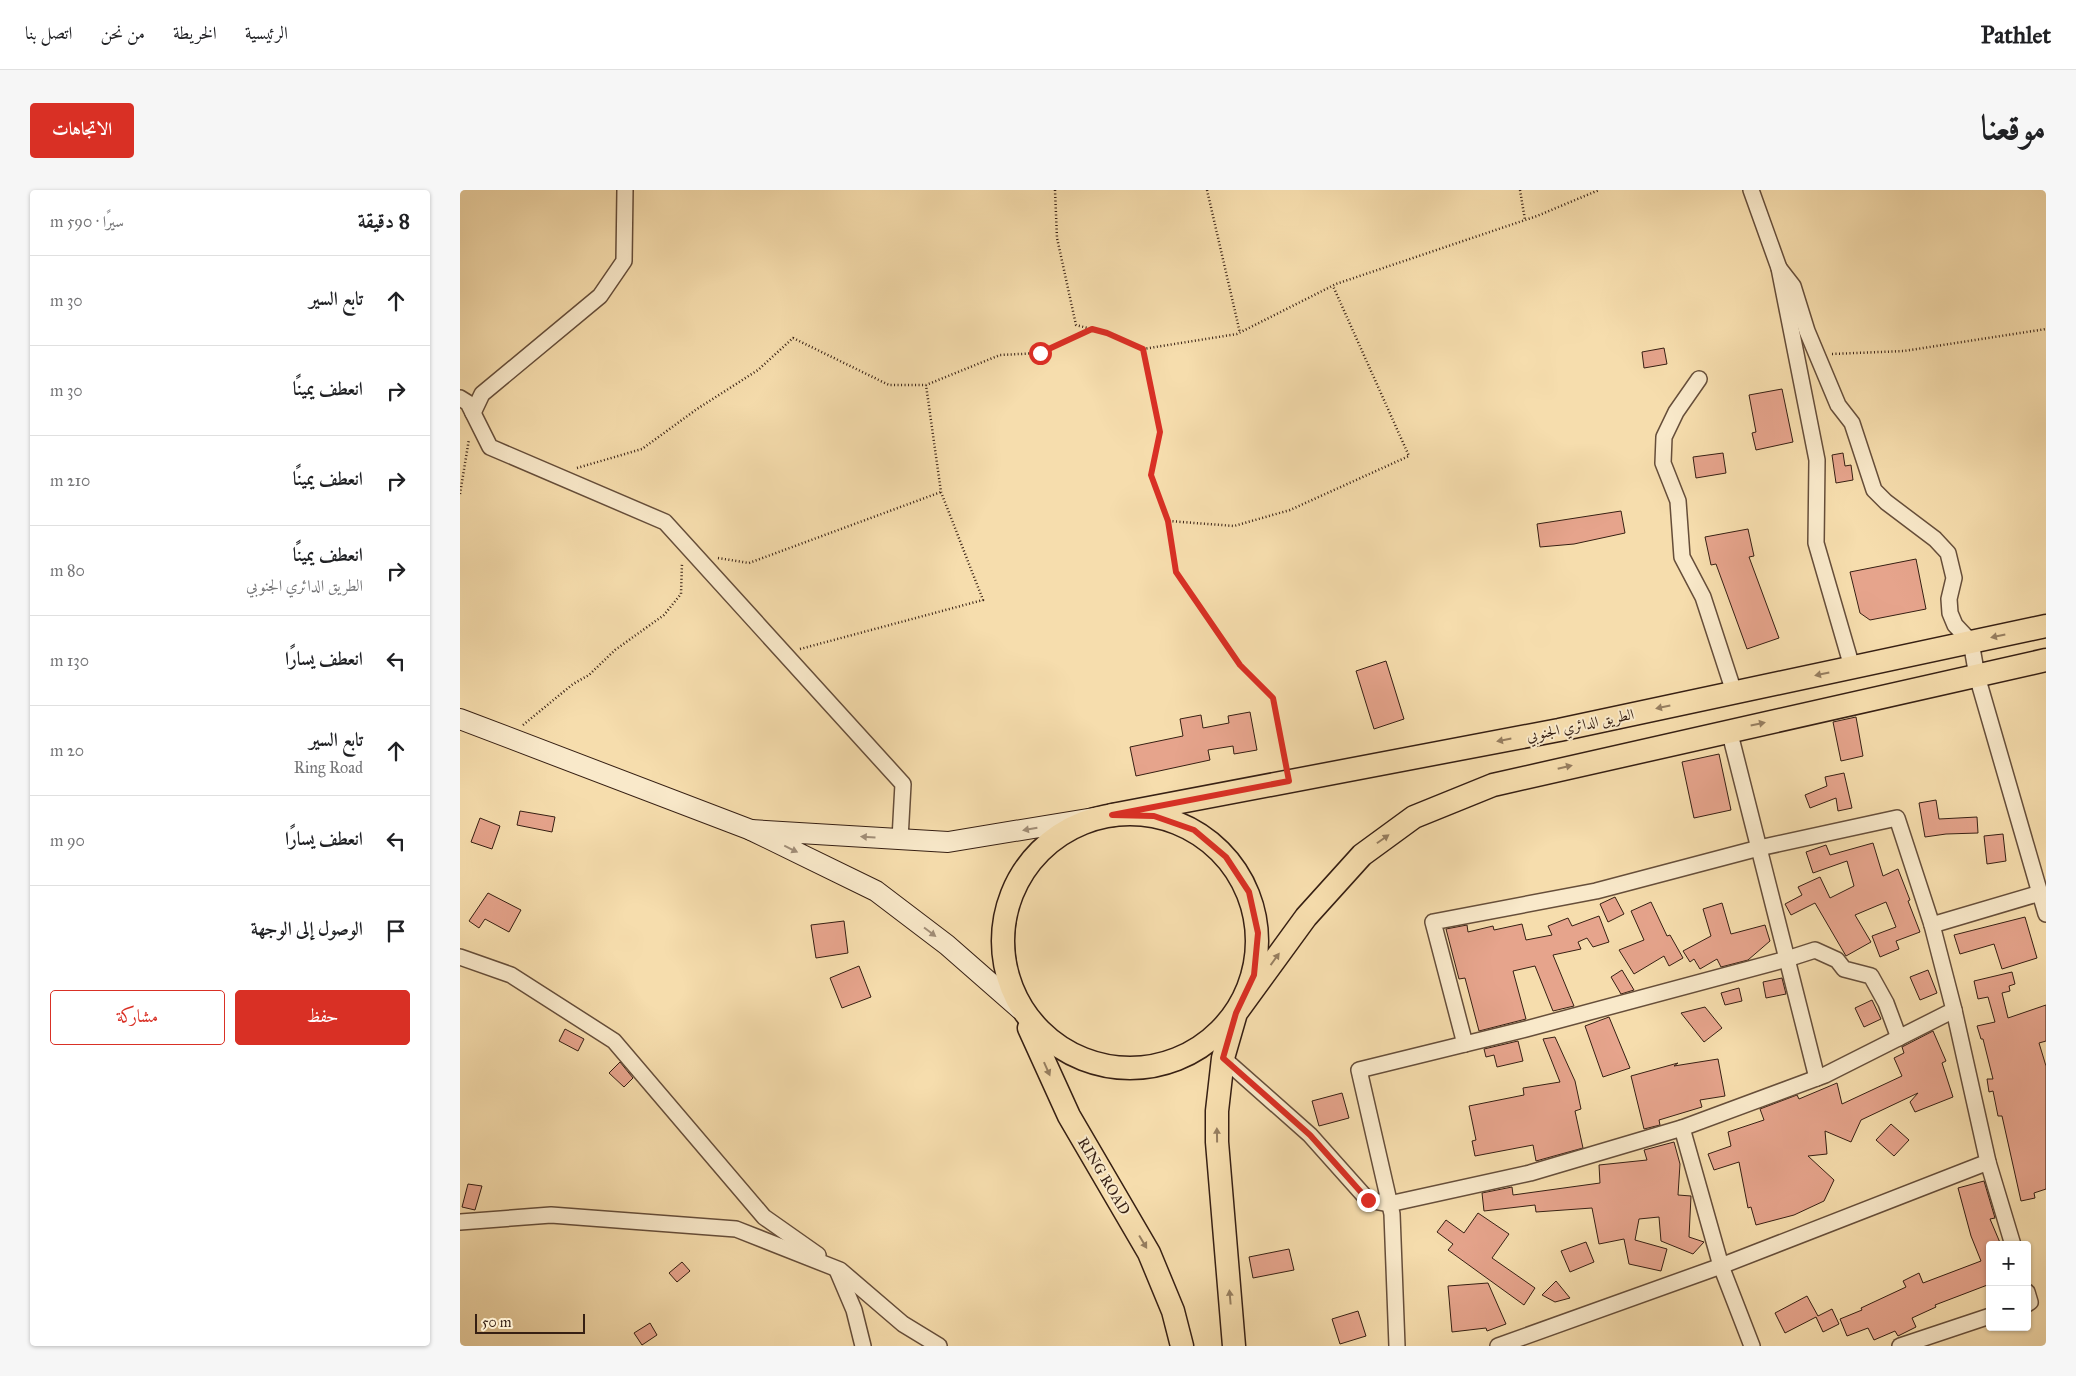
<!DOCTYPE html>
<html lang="ar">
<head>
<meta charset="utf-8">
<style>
	:root { --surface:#fff; --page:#f6f6f6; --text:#202124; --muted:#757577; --line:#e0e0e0; --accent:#d93025 }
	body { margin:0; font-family:"IM FELL Great Primer",Amiri,serif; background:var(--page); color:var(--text); direction:rtl }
	.controls { position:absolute; right:15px; bottom:15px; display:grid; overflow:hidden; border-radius:5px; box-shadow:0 1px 4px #0004 }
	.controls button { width:45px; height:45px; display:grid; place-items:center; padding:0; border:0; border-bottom:1px solid var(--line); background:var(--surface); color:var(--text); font:25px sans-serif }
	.scale { position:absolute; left:15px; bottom:12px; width:110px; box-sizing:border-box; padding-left:5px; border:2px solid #361f13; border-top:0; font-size:14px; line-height:18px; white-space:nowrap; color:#361f13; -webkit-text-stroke:4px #f9e9ca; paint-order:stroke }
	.stop { position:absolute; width:15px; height:15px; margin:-11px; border:4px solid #d93025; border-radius:50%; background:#fff }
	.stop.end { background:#d93025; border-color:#fff; box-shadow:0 1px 5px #0008 }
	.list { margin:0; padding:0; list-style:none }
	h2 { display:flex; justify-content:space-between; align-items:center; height:65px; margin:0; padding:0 20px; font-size:21px }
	h2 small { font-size:16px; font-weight:400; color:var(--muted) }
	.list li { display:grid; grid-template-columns:32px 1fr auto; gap:15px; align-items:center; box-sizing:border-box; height:90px; padding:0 20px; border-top:1px solid var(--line) }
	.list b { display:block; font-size:19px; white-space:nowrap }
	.list p { margin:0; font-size:16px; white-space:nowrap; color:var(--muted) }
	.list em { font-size:16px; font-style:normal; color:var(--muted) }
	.actions { display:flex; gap:10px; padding:15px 20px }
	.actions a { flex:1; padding:11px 0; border:1px solid var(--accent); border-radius:5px; text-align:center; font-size:18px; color:var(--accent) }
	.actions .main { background:var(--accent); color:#fff }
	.icon { flex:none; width:28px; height:28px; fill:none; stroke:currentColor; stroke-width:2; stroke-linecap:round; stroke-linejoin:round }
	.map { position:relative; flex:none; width:1586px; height:1156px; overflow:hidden; direction:ltr; border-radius:5px }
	header { display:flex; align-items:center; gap:30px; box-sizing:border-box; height:70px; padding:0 25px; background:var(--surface); border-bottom:1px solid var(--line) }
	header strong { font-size:24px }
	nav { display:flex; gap:28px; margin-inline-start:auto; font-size:18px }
	.intro { display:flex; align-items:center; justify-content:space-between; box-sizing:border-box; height:120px; padding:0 30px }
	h1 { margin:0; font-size:35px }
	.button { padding:12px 22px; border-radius:5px; background:var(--accent); color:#fff; font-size:18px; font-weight:700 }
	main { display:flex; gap:30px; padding:0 30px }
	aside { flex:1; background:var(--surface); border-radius:5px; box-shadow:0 1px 4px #0004 }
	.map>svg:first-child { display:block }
	.building { fill:#e6a48c; stroke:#361f13 }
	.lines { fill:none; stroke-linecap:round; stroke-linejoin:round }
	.street-casing { stroke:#664e3a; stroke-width:18 }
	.secondary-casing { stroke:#361f13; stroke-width:22 }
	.primary-casing { stroke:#361f13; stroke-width:25 }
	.path { stroke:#361f13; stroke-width:2.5; stroke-dasharray:1 2.5; stroke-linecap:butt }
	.street { stroke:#f9e9ca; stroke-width:15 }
	.secondary { stroke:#f9e9ca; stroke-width:20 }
	.primary { stroke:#f6ddad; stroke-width:22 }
	.oneway { fill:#967e60 }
	.oneway2 { fill:#a18e78 }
	.route { stroke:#d93025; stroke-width:6 }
	.labels { text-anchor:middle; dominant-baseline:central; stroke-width:4; stroke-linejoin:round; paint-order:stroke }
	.street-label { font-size:15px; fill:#361f13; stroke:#f9e9ca }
</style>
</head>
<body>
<header>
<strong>Pathlet</strong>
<nav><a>الرئيسية</a><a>الخريطة</a><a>من نحن</a><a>اتصل بنا</a></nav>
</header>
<div class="intro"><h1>موقعنا</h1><a class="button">الاتجاهات</a></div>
<main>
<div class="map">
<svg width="1586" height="1156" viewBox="0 0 1586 1156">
	<rect width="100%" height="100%" fill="#f6ddad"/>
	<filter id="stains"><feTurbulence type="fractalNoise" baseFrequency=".004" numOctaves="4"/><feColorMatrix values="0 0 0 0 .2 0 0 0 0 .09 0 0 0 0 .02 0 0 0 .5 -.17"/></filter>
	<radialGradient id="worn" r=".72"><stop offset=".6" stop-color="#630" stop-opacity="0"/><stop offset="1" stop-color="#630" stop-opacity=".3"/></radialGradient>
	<g class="building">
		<path d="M 1204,158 L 1207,174 L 1184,178 L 1182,162 Z"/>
		<path d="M 1322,199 L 1333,252 L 1296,260 L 1292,243 L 1296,242 L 1289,205 Z"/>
		<path d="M 1263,263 L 1266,283 L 1236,288 L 1233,267 Z"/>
		<path d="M 1383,263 L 1385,276 L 1391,275 L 1393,290 L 1376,293 L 1372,265 Z"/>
		<path d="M 1161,321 L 1165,343 L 1114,354 L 1080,357 L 1077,334 Z"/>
		<path d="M 1288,339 L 1294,366 L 1289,367 L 1319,448 L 1287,459 L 1256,374 L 1251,375 L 1245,347 Z"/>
		<path d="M 1456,369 L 1466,419 L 1410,430 L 1400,423 L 1390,382 Z"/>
		<path d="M 926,471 L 944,529 L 914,539 L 896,481 Z"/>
		<path d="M 790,522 L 797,560 L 774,564 L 773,556 L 748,560 L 750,570 L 676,586 L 670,557 L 723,546 L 720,529 L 741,525 L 743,538 L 769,533 L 768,526 Z"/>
		<path d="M 1396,527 L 1403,566 L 1381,571 L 1373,532 Z"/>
		<path d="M 1259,564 L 1271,620 L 1234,628 L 1222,572 Z"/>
		<path d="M 1384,583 L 1392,618 L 1378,621 L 1376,608 L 1350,618 L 1345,605 L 1367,596 L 1365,587 Z"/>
		<path d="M 1476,610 L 1479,629 L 1517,627 L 1518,643 L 1486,644 L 1465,647 L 1459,613 Z"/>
		<path d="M 60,621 L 95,627 L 92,642 L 57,635 Z"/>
		<path d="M 20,628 L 40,636 L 32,659 L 11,652 Z"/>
		<path d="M 1543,644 L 1546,671 L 1527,674 L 1524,646 Z"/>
		<path d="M 1413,653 L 1423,686 L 1438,679 L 1450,710 L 1448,711 L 1460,742 L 1436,751 L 1439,759 L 1420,767 L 1412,746 L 1436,737 L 1426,712 L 1395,725 L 1411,752 L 1386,766 L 1355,713 L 1331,725 L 1325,714 L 1342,705 L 1338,697 L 1360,687 L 1370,708 L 1394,696 L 1387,671 L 1353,683 L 1346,662 L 1366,655 L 1370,665 Z"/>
		<path d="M 28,703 L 61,720 L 49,742 L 25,729 L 19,738 L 9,731 Z"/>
		<path d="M 1155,707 L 1164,724 L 1148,732 L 1140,714 Z"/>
		<path d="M 1191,712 L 1207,746 L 1210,745 L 1223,768 L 1209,776 L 1204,766 L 1174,784 L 1159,760 L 1184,750 L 1171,721 Z"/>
		<path d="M 1262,713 L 1271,744 L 1305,735 L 1310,751 L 1288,770 L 1261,777 L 1257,769 L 1240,779 L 1234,769 L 1230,772 L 1223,761 L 1251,746 L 1243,719 Z"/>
		<path d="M 1139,726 L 1149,752 L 1133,757 L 1127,748 L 1118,752 L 1121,759 L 1093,765 L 1114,816 L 1093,821 L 1075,776 L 1053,781 L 1066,829 L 1019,841 L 1005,788 L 999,789 L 986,739 L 1007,735 L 1008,742 L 1033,736 L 1034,740 L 1062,734 L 1066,750 L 1092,745 L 1088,736 L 1108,728 L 1112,736 Z"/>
		<path d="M 1565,727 L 1577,768 L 1542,779 L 1534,754 L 1500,764 L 1494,745 Z"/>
		<path d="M 384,731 L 388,763 L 356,768 L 351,735 Z"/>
		<path d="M 399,776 L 411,807 L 382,818 L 370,788 Z"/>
		<path d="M 1162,780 L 1174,800 L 1161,804 L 1151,787 Z"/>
		<path d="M 1468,780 L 1477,803 L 1460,810 L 1450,787 Z"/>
		<path d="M 1552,782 L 1555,794 L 1549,796 L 1550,801 L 1542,803 L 1548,828 L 1586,815 L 1586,851 L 1579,853 L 1586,876 L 1586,999 L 1574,1003 L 1575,1008 L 1561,1011 L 1542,926 L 1538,926 L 1533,901 L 1529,902 L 1527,889 L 1533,889 L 1523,849 L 1521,849 L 1517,836 L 1535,832 L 1528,807 L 1518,809 L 1514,791 Z"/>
		<path d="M 1322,788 L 1326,804 L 1306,808 L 1303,792 Z"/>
		<path d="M 1279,798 L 1282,811 L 1265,815 L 1261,803 Z"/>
		<path d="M 1412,810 L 1421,829 L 1404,837 L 1395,818 Z"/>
		<path d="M 1245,817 L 1262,838 L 1244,852 L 1221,823 Z"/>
		<path d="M 1149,827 L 1170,878 L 1143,887 L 1125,836 Z"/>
		<path d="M 105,839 L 124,849 L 118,861 L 99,851 Z"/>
		<path d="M 1473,841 L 1486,871 L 1482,873 L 1493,907 L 1455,922 L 1450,912 L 1458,903 L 1401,930 L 1391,952 L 1365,941 L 1367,964 L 1348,966 L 1374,990 L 1364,1011 L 1334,1025 L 1296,1035 L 1291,1017 L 1288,1018 L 1279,972 L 1254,980 L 1248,964 L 1271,956 L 1268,942 L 1304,930 L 1300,919 L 1337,905 L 1339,909 L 1377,893 L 1382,914 L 1442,886 L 1434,868 L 1444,863 L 1442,857 Z"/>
		<path d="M 1095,847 L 1115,891 L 1121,919 L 1115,921 L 1123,958 L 1076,971 L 1073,955 L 1015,966 L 1012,951 L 1016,950 L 1009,916 L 1064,905 L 1063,898 L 1100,892 L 1083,849 Z"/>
		<path d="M 1058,851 L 1063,871 L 1037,877 L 1034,865 L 1026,867 L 1024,859 Z"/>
		<path d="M 1258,869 L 1265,906 L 1240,910 L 1242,917 L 1199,930 L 1200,935 L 1184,939 L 1171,886 L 1218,873 L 1214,876 Z"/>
		<path d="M 160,872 L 173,888 L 164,897 L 149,883 Z"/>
		<path d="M 882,903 L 889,928 L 859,936 L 852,911 Z"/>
		<path d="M 1431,934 L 1449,950 L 1434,966 L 1416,950 Z"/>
		<path d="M 1214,952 L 1220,974 L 1218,1005 L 1231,1006 L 1229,1047 L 1244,1052 L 1233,1064 L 1201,1051 L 1199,1027 L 1179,1029 L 1175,1050 L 1207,1059 L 1201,1081 L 1169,1074 L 1164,1049 L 1139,1054 L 1132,1018 L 1076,1022 L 1075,1015 L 1024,1021 L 1022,1003 L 1052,997 L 1053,1005 L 1140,993 L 1139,975 L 1187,970 L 1184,960 Z"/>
		<path d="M 1524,991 L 1535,1028 L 1530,1029 L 1541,1055 L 1530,1055 L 1530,1094 L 1475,1115 L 1476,1117 L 1452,1128 L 1456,1137 L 1438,1146 L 1435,1141 L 1414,1150 L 1408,1138 L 1387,1146 L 1380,1129 L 1402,1120 L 1401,1118 L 1446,1097 L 1443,1091 L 1459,1083 L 1463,1093 L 1521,1071 L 1511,1046 L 1498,998 Z"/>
		<path d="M 8,994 L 22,996 L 15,1020 L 2,1017 Z"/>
		<path d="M 1018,1023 L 1049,1044 L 1032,1068 L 1075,1098 L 1064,1115 L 988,1060 L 993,1054 L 977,1042 L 986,1030 L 1004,1043 Z"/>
		<path d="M 1126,1052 L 1134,1072 L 1110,1082 L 1101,1061 Z"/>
		<path d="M 829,1059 L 834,1080 L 793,1088 L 789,1067 Z"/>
		<path d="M 222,1072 L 230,1081 L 217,1092 L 209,1083 Z"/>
		<path d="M 1096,1091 L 1110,1108 L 1095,1112 L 1082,1105 Z"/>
		<path d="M 1028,1093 L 1046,1134 L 1027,1141 L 1026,1138 L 992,1142 L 988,1096 Z"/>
		<path d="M 1347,1106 L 1358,1126 L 1372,1119 L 1379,1134 L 1363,1142 L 1356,1127 L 1325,1143 L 1315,1123 Z"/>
		<path d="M 898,1121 L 906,1146 L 880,1154 L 872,1129 Z"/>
		<path d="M 190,1133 L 197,1145 L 182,1155 L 174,1143 Z"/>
	</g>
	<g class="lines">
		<g class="street-casing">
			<g id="street">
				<path d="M 1291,0 L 1319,78 L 1357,270 L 1356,353 L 1392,477"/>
				<path d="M 1319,78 L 1333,96 L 1347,141 L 1378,215 L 1392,233 L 1414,300 L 1426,312 L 1475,349 L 1488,363 L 1494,388 L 1489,409 L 1490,423 L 1495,435 L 1511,452 L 1517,486 L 1586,724"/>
				<path d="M 1239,189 L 1216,222 L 1204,247 L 1203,273 L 1218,311 L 1222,367 L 1243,407 L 1274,502"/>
				<path d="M 0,208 L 8,213 L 30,257 L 205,332 L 443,594 L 440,649"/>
				<path d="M 13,223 L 22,204 L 140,106 L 164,71 L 165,0"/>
				<path d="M 0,767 L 51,785 L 154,851 L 304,1027 L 358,1065"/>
				<path d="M 1005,854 L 973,732 L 1136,701 L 1299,658 L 1437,628 L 1472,735 L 1580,703"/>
				<path d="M 763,868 L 850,945 L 908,1010 L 929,1014 L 1070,983 L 1222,938 L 1365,885 L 1494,820 L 1472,735"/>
				<path d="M 1357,888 L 1327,769 L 1355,760 L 1377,770 L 1384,779 L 1411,786 L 1426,813 L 1439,848"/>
				<path d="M 1222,938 L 1261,1076 L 1292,1156"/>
				<path d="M 1528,972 L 1553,1055"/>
				<path d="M 0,1032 L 91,1025 L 276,1039 L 380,1080 L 443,1134 L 479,1156"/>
				<path d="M 377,1080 L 394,1120 L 403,1156"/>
				<path d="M 1567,1102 L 1570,1112 L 1567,1114"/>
				<path d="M 937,1156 L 932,1024 L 899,880 L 1066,839 L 1327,769 L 1269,540"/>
				<path d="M 1038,1156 L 1261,1076 L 1528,972 L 1494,820"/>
				<path d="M 1440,1156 L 1530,1126"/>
			</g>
		</g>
		<g class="secondary-casing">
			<g id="secondary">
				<path d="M 0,529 L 291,640"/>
				<path d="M 560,819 L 487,755 L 416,701 L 291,640 L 488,652 L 652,625"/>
			</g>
		</g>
		<g class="primary-casing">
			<g id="primary">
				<circle cx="670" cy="751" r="127"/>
				<path d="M 652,625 L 1099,540 L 1586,436"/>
				<path d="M 569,838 L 609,926 L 689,1063 L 713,1121 L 722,1156"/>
				<path d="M 774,1156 L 757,952 L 757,921 L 763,868 L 776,823 L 846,727 L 902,665 L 954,627 L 1033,595 L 1586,470"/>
			</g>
		</g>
		<g class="path">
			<path d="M 595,0 L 597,48 L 616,135 L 647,143 L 683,159 L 700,242 L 691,285 L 708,331 L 716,381 L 780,475 L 813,508 L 826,575"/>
			<path d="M 747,0 L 780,143"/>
			<path d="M 1060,0 L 1065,30"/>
			<path d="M 683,159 L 777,144 L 876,94 L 1077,26 L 1139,0"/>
			<path d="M 1372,164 L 1444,161 L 1586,139"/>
			<path d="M 117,278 L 182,259 L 237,219 L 298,180 L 333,148 L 429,195 L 466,195 L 540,165 L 580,163 L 630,140"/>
			<path d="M 0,304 L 9,249"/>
			<path d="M 709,331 L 774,336 L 830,320 L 949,266 L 873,96"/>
			<path d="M 258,368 L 289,373 L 481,302"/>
			<path d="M 340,459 L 523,410 L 481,302 L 466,195"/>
			<path d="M 63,535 L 113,494 L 129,485 L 155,460 L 204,425 L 221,404 L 222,373"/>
		</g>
		<use href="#street" class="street"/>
		<use href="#secondary" class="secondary"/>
		<use href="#primary" class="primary"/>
	</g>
	<defs><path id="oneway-solid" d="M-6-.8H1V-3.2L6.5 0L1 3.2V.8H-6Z" transform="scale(1.25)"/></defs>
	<g class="oneway">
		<use href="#oneway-solid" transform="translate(1538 446) rotate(168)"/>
		<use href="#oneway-solid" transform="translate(1362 484) rotate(168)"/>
		<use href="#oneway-solid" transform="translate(1203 517) rotate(168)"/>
		<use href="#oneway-solid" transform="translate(1298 534) rotate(-12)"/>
		<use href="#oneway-solid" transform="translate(1044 550) rotate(169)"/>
		<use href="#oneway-solid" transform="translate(1105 577) rotate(-13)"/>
		<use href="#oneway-solid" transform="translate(923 649) rotate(-35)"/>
		<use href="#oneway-solid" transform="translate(815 769) rotate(-54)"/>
		<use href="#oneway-solid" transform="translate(587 879) rotate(66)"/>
		<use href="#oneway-solid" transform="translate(757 945) rotate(-91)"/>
		<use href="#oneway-solid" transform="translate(683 1052) rotate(59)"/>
		<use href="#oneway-solid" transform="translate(770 1107) rotate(-95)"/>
	</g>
	<g class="oneway2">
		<use href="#oneway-solid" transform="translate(570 639) rotate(170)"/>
		<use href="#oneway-solid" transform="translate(408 647) rotate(-177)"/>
		<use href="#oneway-solid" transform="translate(331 659) rotate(26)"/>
		<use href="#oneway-solid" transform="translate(470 742) rotate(37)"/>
	</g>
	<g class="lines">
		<path class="route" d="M 580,163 L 632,139 L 647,143 L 683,159 L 700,242 L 691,285 L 708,331 L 716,382 L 780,475 L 813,508 L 829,591 L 652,625 L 694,626 L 734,640 L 766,667 L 789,702 L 798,743 L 794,785 L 776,823 L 763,868 L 850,945 L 908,1010"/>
	</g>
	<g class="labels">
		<g class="street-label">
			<text transform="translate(1120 535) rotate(-12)">الطريق الدائري الجنوبي</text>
			<text transform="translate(644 986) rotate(59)">RING ROAD</text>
		</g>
	</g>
	<rect width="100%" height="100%" filter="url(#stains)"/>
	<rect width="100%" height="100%" fill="url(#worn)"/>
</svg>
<div class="controls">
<button>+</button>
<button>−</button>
</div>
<div class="scale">50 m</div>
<div class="stop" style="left:580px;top:163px"></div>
<div class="stop end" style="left:908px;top:1010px"></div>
</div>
<aside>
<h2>8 دقيقة<small>سيرًا · 590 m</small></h2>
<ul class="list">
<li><svg class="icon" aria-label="ahead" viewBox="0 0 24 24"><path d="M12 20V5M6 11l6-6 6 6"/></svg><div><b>تابع السير</b></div><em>30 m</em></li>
<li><svg class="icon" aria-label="right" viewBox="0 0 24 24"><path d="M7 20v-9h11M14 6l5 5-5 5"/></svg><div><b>انعطف يمينًا</b></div><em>30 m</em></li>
<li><svg class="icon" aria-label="right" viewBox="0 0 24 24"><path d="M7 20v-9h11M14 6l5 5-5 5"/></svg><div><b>انعطف يمينًا</b></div><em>210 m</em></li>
<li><svg class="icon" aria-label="right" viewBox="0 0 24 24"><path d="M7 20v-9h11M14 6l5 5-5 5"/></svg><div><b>انعطف يمينًا</b><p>الطريق الدائري الجنوبي</p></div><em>80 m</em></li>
<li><svg class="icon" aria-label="left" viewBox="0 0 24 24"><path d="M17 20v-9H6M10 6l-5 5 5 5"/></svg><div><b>انعطف يسارًا</b></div><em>130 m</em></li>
<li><svg class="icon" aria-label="ahead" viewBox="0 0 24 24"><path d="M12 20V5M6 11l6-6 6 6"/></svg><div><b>تابع السير</b><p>Ring Road</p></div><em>20 m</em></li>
<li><svg class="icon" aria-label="left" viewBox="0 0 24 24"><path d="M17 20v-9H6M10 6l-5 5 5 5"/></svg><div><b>انعطف يسارًا</b></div><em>90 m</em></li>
<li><svg class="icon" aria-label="arrive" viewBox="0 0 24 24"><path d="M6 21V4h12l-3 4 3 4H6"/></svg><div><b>الوصول إلى الوجهة</b></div></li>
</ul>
<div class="actions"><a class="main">حفظ</a><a>مشاركة</a></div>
</aside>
</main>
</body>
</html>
